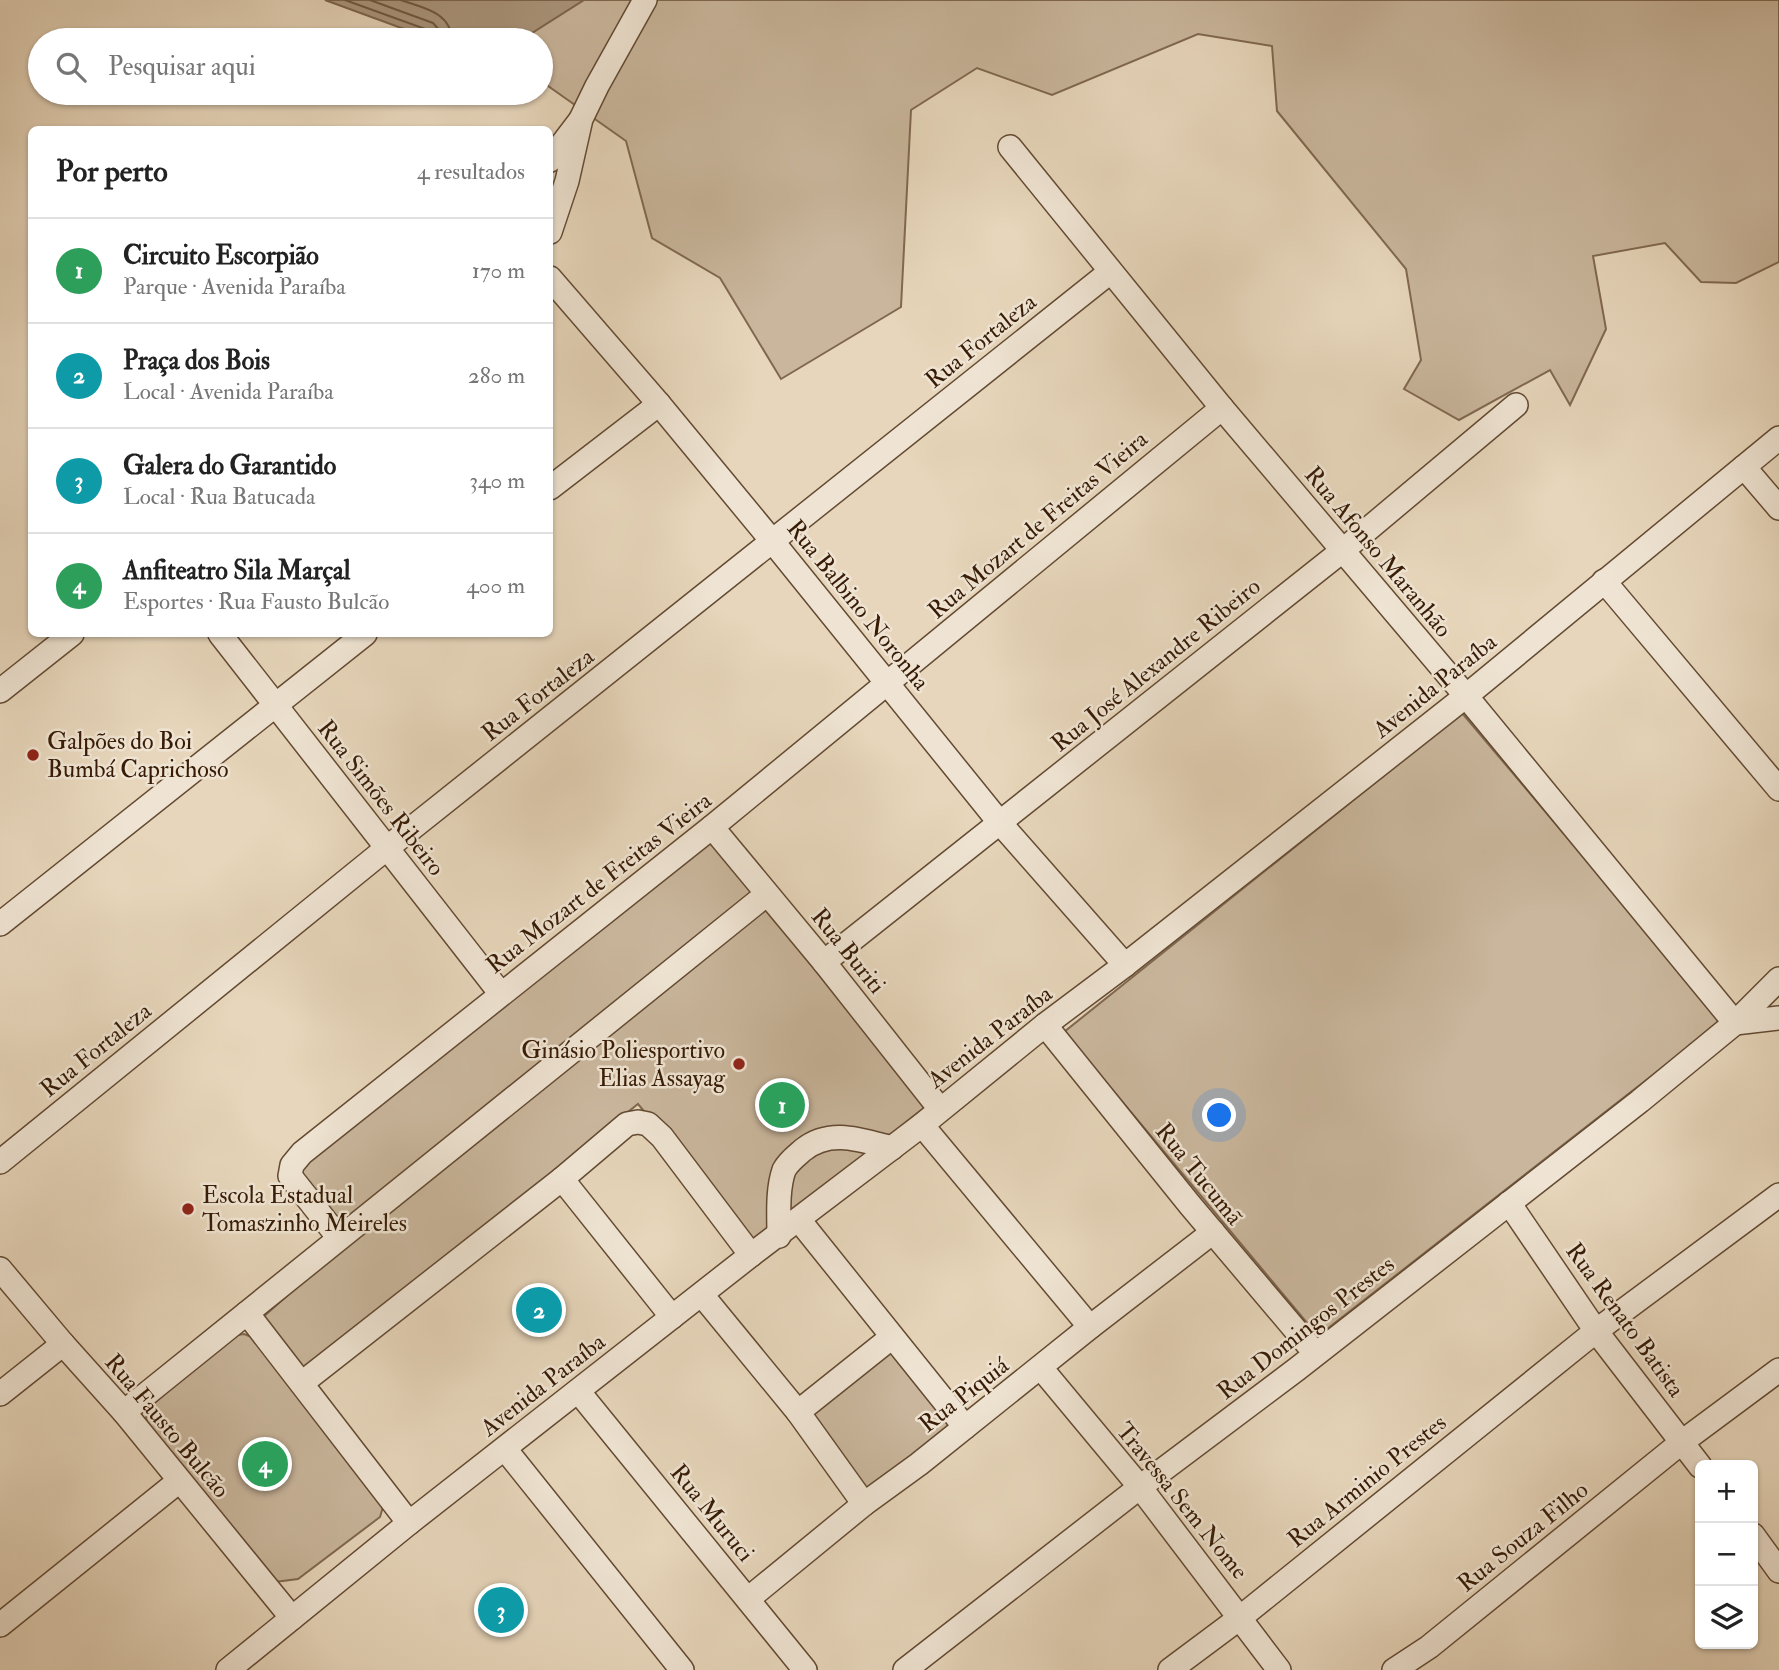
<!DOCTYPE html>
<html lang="pt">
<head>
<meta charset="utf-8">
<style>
	:root { --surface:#fff; --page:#f2f2f2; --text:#222; --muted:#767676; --line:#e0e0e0; --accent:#8f2418 }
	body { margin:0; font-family:"IM FELL Double Pica",serif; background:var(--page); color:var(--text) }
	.controls { position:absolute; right:21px; bottom:21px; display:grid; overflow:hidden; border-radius:10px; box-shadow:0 2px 5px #0004 }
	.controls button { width:63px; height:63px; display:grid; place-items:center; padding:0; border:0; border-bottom:2px solid var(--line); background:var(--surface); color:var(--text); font:35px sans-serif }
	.you { position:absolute; left:1220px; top:1116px; width:24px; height:24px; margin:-18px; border:5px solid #fff; border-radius:50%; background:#1a73e8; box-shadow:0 0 0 10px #1a73e833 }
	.badge { display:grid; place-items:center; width:46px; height:46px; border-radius:50%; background:var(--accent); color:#fff; font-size:23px; font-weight:700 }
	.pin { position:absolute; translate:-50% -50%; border:4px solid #fff; box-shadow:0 2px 7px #0006 }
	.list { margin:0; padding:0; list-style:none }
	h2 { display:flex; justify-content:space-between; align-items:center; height:91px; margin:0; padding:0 28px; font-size:30px }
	h2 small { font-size:23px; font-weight:400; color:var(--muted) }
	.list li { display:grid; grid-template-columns:46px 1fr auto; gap:21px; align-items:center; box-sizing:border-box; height:105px; padding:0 28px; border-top:2px solid var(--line) }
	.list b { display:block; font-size:26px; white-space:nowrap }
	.list p { margin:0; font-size:23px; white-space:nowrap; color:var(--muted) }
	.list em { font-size:23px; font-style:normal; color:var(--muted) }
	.icon { flex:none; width:38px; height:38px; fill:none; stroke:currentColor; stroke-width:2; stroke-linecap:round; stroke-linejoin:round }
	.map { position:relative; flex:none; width:1779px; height:1670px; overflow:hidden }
	.search { position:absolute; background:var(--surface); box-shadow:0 2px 5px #0004; left:28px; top:28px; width:525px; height:77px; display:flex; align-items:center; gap:18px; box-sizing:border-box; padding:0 24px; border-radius:38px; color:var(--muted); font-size:26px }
	.panel { position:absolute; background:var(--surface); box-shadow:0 2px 5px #0004; left:28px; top:126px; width:525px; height:511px; border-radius:10px }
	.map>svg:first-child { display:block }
	.green { fill:#c9b69c; stroke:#806850; stroke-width:2 }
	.water { fill:#ab967d; stroke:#7d654d; stroke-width:2 }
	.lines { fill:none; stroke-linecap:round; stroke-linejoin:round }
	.shore { stroke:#715841; stroke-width:2 }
	.minor-casing { stroke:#634a32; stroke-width:26 }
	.minor { stroke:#efe4d3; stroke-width:23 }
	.poi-dot { fill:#8f2418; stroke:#efe4d3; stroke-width:2.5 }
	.labels { text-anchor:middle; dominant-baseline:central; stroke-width:5; stroke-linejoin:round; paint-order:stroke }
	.street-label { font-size:24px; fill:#371b05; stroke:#efe4d3 }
	.poi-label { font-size:24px; fill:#371b05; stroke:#efe4d3; text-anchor:start }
</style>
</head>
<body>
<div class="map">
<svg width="1779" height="1670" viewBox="0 0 1779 1670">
	<rect width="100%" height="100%" fill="#e7d6bb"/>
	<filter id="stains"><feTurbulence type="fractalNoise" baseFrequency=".00286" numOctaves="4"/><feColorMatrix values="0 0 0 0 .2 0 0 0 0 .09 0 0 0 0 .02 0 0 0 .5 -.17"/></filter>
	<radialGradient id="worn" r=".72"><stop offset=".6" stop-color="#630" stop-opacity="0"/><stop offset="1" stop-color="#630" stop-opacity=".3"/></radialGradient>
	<g class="green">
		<path d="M 372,0 L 1779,0 L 1779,262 L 1736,283 L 1701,282 L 1665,243 L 1593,256 L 1606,329 L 1570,405 L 1550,370 L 1459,420 L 1404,389 L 1421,360 L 1406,269 L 1277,111 L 1272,46 L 1198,34 L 1052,95 L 977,68 L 911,110 L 901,307 L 781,379 L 720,278 L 652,238 L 626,141 L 541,81 L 541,40 L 482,40 Z"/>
		<path d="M 1462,713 L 1722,1021 L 1318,1336 L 1064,1032 Z"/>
		<path d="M 711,840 L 925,1107 L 753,1242 L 638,1104 L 304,1371 L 262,1318 L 352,1238 L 298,1169 Z"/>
		<path d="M 244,1334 L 257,1339 L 383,1507 L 380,1517 L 298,1579 L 275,1582 L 149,1430 L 146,1418 L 149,1408 L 231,1336 Z"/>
		<path d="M 892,1342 L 958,1427 L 868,1495 L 806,1414 Z"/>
	</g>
	<path class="water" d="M 325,0 L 584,0 L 521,40 L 434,40 Z"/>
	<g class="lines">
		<g class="shore">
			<path d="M 345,0 L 428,30 L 432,35 L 433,40"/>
			<path d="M 370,0 L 433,23 L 440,31 L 442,40"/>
			<path d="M 401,0 C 423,8 451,12 452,40"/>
		</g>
		<g class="minor-casing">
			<g id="minor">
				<path d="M 1010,147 L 1222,408 L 1466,696 L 1735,1023"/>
				<path d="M 550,160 L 579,122"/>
				<path d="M 550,232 L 567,181 L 581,119 L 597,86 L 645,0"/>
				<path d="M 550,278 L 659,404 L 773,542 L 1000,823 L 1125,965"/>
				<path d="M 1744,467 L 1779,508"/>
				<path d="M 550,488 L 659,404"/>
				<path d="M 1604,581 L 1779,789"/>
				<path d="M 220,634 L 501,994"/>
				<path d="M 0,691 L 72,634"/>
				<path d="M 712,827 L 824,962 L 940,1109"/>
				<path d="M 0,924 L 365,634"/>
				<path d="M 824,962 L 1342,551 L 1516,405"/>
				<path d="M 1735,1023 L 1779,1018"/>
				<path d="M 1045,1025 L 1190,1205 L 1315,1353"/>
				<path d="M 922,1125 L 1090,1327"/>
				<path d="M 0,1162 L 387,848 L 1110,272"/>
				<path d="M 562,1179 L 672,1317"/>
				<path d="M 1509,1203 L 1596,1331 L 1700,1466"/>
				<path d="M 799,1220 L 965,1427"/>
				<path d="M 779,1236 C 779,1216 777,1190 784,1170 C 788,1162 796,1156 803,1150 C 830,1128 861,1140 892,1148"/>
				<path d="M 339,1238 L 290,1176 L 292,1165 L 302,1153 L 712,827 L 1222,408"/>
				<path d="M 0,1269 L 63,1344 L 124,1412 L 292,1618"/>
				<path d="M 702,1295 L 798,1412 L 864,1504"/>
				<path d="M 247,1313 L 409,1523"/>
				<path d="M 1041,1368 L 1140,1487 L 1279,1670"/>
				<path d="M 302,1383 L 562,1179 L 627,1124 L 638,1122 L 648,1124 L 662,1137 L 751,1255"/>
				<path d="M 578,1391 L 805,1670"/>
				<path d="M 0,1394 L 63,1344"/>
				<path d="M 124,1412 L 767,894"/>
				<path d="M 798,1412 L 892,1337"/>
				<path d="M 505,1449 L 682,1670"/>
				<path d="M 1753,1535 L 1779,1571"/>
				<path d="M 748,1599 L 864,1504 L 919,1464 L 1090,1327 L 1213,1232"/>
				<path d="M 0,1625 L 179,1481"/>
				<path d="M 228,1670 L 409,1523 L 751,1255 L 922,1125 L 1045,1025 L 1125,965 L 1466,696 L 1779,438"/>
				<path d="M 905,1670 L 1140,1487 L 1297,1369 L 1640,1101 L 1735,1023 L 1779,979"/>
				<path d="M 1170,1670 L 1241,1617 L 1596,1331 L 1779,1195"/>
				<path d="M 1394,1670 L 1429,1647 L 1682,1442 L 1779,1370"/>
			</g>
		</g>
		<use href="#minor" class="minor"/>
	</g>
	<g class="poi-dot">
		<circle cx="33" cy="755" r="7"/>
		<circle cx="739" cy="1064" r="7"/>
		<circle cx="188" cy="1209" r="7"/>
	</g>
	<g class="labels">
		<g class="street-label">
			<text transform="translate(981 341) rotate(-39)">Rua Fortaleza</text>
			<text transform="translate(1038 525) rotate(-40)">Rua Mozart de Freitas Vieira</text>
			<text transform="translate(1378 552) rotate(50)">Rua Afonso Maranhão</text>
			<text transform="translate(858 605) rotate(51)">Rua Balbino Noronha</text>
			<text transform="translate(1156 665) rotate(-39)">Rua José Alexandre Ribeiro</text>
			<text transform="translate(1435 686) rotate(-39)">Avenida Paraíba</text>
			<text transform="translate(538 695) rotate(-38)">Rua Fortaleza</text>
			<text transform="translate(381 798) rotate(52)">Rua Simões Ribeiro</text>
			<text transform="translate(599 883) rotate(-38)">Rua Mozart de Freitas Vieira</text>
			<text transform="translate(848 951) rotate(51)">Rua Buriti</text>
			<text transform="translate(990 1037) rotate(-38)">Avenida Paraíba</text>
			<text transform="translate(96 1050) rotate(-39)">Rua Fortaleza</text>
			<text transform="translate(1199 1174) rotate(51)">Rua Tucumã</text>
			<text transform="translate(1625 1320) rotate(54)">Rua Renato Batista</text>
			<text transform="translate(1306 1328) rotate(-38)">Rua Domingos Prestes</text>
			<text transform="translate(543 1385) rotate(-38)">Avenida Paraíba</text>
			<text transform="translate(964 1395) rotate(-38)">Rua Piquiá</text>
			<text transform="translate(167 1426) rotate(50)">Rua Fausto Bulcão</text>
			<text transform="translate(1367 1481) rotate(-39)">Rua Arminio Prestes</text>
			<text transform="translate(1182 1501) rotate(51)">Travessa Sem Nome</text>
			<text transform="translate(712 1513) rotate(51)">Rua Muruci</text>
			<text transform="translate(1523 1537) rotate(-39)">Rua Souza Filho</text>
		</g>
		<g class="poi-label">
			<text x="47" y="741">Galpões do Boi<tspan x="47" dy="28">Bumbá Caprichoso</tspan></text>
			<text x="725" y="1050" text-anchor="end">Ginásio Poliesportivo<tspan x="725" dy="28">Elias Assayag</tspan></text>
			<text x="202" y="1195">Escola Estadual<tspan x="202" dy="28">Tomaszinho Meireles</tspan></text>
		</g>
	</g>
	<rect width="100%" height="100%" filter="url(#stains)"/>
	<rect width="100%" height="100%" fill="url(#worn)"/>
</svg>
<div class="controls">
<button>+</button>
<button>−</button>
<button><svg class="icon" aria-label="layers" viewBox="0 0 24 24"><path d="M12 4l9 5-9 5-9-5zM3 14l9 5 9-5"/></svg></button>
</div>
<div class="you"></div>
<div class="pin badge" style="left:782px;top:1105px;background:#2e9e5b">1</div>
<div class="pin badge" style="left:539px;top:1310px;background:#0f9aa8">2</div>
<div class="pin badge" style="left:501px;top:1610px;background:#0f9aa8">3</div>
<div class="pin badge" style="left:265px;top:1464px;background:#2e9e5b">4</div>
<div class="search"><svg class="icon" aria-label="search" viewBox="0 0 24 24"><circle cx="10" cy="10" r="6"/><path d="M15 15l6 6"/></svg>Pesquisar aqui</div>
<section class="panel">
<h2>Por perto<small>4 resultados</small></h2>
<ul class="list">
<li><span class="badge" style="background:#2e9e5b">1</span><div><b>Circuito Escorpião</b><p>Parque · Avenida Paraíba</p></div><em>170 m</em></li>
<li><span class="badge" style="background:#0f9aa8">2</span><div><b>Praça dos Bois</b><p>Local · Avenida Paraíba</p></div><em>280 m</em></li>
<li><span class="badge" style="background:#0f9aa8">3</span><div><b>Galera do Garantido</b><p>Local · Rua Batucada</p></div><em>340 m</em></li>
<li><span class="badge" style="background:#2e9e5b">4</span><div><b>Anfiteatro Sila Marçal</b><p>Esportes · Rua Fausto Bulcão</p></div><em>400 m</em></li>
</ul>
</section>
</div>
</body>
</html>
